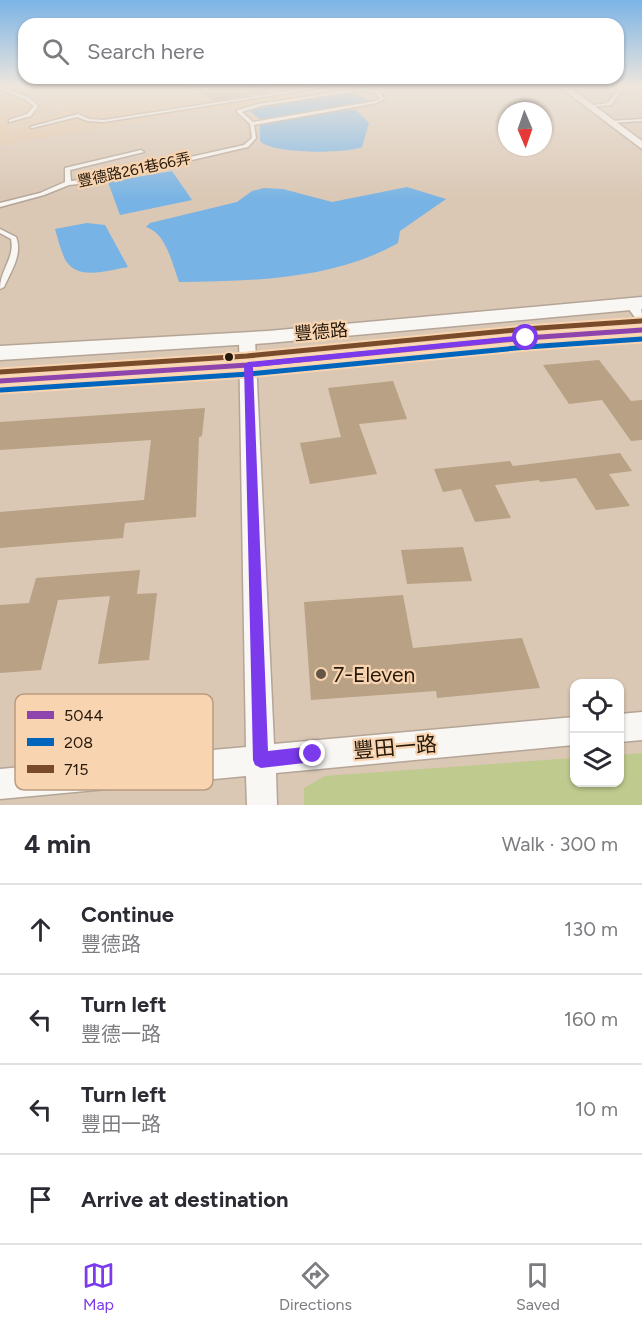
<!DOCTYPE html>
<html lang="en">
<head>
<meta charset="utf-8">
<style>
	:root { --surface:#fff; --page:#f2f2f3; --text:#2b2b33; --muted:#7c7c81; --line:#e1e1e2; --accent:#7c3aed }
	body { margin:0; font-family:Figtree,"Noto Sans TC",sans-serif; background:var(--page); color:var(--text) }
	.controls { position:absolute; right:18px; bottom:18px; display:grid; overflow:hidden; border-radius:12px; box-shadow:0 2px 4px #0004 }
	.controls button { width:54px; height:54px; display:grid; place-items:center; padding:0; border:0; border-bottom:2px solid var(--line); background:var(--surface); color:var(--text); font:30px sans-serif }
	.compass { position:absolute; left:498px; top:102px; width:54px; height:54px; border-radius:50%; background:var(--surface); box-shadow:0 2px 4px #0004; rotate:178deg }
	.stop { position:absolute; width:18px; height:18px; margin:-14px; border:4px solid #7c3aed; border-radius:50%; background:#fff }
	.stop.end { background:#7c3aed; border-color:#fff; box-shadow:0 2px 6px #0008 }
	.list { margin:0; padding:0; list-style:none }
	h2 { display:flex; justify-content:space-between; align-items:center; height:78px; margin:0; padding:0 24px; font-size:26px }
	h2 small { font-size:20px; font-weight:400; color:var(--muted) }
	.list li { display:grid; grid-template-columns:39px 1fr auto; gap:18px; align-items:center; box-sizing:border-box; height:90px; padding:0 24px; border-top:2px solid var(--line) }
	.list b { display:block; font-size:22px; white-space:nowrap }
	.list p { margin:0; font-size:20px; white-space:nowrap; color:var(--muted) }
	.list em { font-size:20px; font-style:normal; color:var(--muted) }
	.icon { flex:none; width:33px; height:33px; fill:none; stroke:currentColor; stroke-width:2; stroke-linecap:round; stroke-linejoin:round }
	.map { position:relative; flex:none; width:642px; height:805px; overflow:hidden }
	.search { position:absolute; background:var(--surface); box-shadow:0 2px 4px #0004; left:18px; right:18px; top:18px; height:66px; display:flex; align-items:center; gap:15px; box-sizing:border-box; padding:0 21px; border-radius:18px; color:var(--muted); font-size:22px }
	.sheet { height:438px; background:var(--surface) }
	nav { display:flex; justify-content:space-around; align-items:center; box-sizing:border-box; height:84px; border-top:2px solid var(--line); background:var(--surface); font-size:16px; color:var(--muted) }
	nav a { display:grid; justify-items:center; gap:3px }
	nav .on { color:var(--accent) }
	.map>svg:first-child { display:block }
	.built { fill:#e2c3a4 }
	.green { fill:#beca8e }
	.water { fill:#77b3e4 }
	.building { fill:#b8a184 }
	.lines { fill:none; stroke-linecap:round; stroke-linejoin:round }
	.lane-casing { stroke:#b4a597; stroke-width:3 }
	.street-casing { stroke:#b4a597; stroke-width:3 }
	.secondary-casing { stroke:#b4a597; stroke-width:3 }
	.lane { fill:#f9f7f4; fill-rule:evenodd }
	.street { fill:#f9f7f4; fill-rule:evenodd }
	.secondary { fill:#f9f7f4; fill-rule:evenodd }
	.bus-1-casing { stroke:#f8d4b0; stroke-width:9 }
	.bus-2-casing { stroke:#f8d4b0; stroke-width:9 }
	.bus-3-casing { stroke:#f8d4b0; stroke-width:9 }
	.bus-1 { stroke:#8e44ad; stroke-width:5 }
	.bus-2 { stroke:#0065bd; stroke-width:5 }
	.bus-3 { stroke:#7a4b2a; stroke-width:5 }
	.route { fill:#7c3aed }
	.bus-dot { fill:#25190b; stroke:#f8d4b0; stroke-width:2 }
	.poi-dot { fill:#645646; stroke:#f8d4b0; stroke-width:2 }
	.labels { text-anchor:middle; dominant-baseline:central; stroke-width:4.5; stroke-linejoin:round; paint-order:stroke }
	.far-street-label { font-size:15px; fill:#25190b; stroke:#f8d4b0 }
	.street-label { font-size:18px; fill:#25190b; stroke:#f8d4b0 }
	.near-poi-label { font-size:21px; fill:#25190b; stroke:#f8d4b0; text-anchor:start }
	.near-street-label { font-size:21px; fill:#25190b; stroke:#f8d4b0 }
	.key { fill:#f8d4b0; stroke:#b99c7e; stroke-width:1.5 }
	.key-label { font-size:16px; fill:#25190b }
</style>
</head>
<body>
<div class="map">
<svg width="642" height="805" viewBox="0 0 642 805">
	<rect width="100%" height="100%" fill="#dac7b4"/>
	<path class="built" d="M 0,87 L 45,87 L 39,90 L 49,87 L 345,87 L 236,110 L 205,110 L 18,142 L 11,127 L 70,107 L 26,94 L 24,95 L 63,107 L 8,126 L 17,144 L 0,146 Z"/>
	<path class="green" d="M 642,753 L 642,805 L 304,805 L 304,788 L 325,776 L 574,758 L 574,782 L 620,782 L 620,755 Z"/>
	<g class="water">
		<path d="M 353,92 L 369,101 L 260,119 L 248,110 Z"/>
		<path d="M 345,110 L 356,110 L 369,123 L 362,147 C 346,154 271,154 260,141 L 260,125 Z"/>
		<path d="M 172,171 L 192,200 L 120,215 L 108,182 Z"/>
		<path d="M 407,187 L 446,199 L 400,231 L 398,243 C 333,280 252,281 179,282 C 172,263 166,233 146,227 L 150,223 L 237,202 L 252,191 L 264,188 L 283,189 L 332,202 Z"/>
		<path d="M 87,223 L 105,225 L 128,267 C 109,270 79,281 66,261 C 61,252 58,239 55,229 Z"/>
	</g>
	<g class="building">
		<path d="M 188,87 L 267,87 L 267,92 L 214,101 Z"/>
		<path d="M 599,360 L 631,401 L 642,400 L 642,440 L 631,441 L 602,400 L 569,404 L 543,365 Z"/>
		<path d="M 393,381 L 407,419 L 359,424 L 377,474 L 310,484 L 300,443 L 341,437 L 328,388 Z"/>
		<path d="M 205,408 L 202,436 L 199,437 L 196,517 L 125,523 L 123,538 L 0,548 L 0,512 L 144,500 L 151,440 L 0,450 L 0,422 Z"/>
		<path d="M 620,453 L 632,471 L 609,474 L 630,506 L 596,510 L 576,478 L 540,482 L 539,480 L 495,485 L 511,518 L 475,522 L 461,489 L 443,492 L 434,469 L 510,461 L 513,466 Z"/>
		<path d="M 463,547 L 472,581 L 407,584 L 401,550 Z"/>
		<path d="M 140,570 L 137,594 L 157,593 L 149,660 L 98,664 L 110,596 L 58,600 L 41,670 L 0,673 L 0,605 L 29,603 L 36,578 Z"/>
		<path d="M 403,595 L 413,648 L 522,638 L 540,688 L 437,698 L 436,691 L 311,700 L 304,602 Z"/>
	</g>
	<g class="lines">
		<g class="lane-casing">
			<g id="lane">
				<path d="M 0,87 L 3,87 L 30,98 L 38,106 L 31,116 L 9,122 L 9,120 L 27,114 L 34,106 L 26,100 L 0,89 Z"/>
				<path d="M 315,87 L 325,87 L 104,122 L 88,121 L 77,117 L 32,128 L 30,127 L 78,114 L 89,119 L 104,120 Z"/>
				<path d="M 620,87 L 624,87 L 611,105 L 590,107 L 588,106 L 608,103 Z"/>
				<path d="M 362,88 L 379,91 L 384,99 L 377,103 L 254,125 L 256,138 L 248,147 L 97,182 L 69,185 L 44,195 L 0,207 L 0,203 L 40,193 L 65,182 L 65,168 L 141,150 L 144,152 L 70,170 L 71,181 L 97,178 L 244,145 L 252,138 L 250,124 L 237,112 L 237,110 L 259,104 ZM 362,90 L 376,93 L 380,99 L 376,101 L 253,122 L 242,112 L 260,106 Z"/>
				<path d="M 642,119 L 642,121 L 610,123 L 608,122 L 610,121 Z"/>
				<path d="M 0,229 L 16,237 C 23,254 11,271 4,287 L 0,289 C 0,269 15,259 11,239 L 0,233 Z"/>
			</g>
		</g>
		<g class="street-casing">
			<g id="street">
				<path d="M 560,87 L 569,87 L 642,141 L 642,149 Z"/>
				<path d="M 632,300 C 642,302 642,312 642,322 L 637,320 L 625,304 Z"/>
				<path d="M 247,334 L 255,339 L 274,744 L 574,717 L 574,745 L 276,773 L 277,805 L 247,805 L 246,776 L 0,799 L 0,769 L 246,747 L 239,339 Z"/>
				<path d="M 642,712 L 642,740 L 620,742 L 620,714 Z"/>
			</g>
		</g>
		<g class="secondary-casing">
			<g id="secondary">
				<path d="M 642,297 L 642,309 L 268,343 L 0,360 L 0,346 L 268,331 Z"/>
				<path d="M 642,324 L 642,336 L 526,344 L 248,372 L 0,388 L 0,374 L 248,358 L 526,332 Z"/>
			</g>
		</g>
		<use href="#lane" class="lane"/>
		<use href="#street" class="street"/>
		<use href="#secondary" class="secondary"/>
		<g class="bus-1-casing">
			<path id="bus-1" d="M 0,381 L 248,365 L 526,338 L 642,330"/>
		</g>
		<g class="bus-2-casing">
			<path id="bus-2" d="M 1,390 L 249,374 L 527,347 L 642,339"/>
		</g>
		<g class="bus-3-casing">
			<path id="bus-3" d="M 0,372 L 247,356 L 525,329 L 641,321"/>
		</g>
		<use href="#bus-1" class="bus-1"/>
		<use href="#bus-2" class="bus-2"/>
		<use href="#bus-3" class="bus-3"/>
	</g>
	<linearGradient id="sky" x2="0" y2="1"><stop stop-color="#7bb4e6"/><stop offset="0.43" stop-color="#eee6dd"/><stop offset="1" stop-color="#eee6dd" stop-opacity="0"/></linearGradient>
	<rect width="642" height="200" fill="url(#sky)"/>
	<path class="route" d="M 526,335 L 530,338 L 529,339 L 253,367 L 268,751 L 313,746 L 319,748 L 321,754 L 319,759 L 313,762 L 261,768 L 255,765 L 253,760 L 244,365 L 248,362 Z"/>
	<circle class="bus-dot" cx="229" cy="357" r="5"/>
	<circle class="poi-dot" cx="321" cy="674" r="6"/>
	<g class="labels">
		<g class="far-street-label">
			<text transform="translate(134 170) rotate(-12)">豐德路261巷66弄</text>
		</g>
		<g class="street-label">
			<text transform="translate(321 332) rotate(-5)">豐德路</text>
		</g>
		<g class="near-poi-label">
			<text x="333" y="674">7-Eleven</text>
		</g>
		<g class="near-street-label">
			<text transform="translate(395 747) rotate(-5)">豐田一路</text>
		</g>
	</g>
	<rect x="15" y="694" width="198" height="96" rx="9" class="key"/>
	<rect x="27" y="711" width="27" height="8" fill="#8e44ad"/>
	<rect x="27" y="738" width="27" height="8" fill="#0065bd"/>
	<rect x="27" y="765" width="27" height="8" fill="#7a4b2a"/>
	<g class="key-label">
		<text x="64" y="721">5044</text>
		<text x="64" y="748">208</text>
		<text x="64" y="775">715</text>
	</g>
</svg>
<div class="controls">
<button><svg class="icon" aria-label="locate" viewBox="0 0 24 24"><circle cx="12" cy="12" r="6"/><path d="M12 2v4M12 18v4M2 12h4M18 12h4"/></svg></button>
<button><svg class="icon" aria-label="layers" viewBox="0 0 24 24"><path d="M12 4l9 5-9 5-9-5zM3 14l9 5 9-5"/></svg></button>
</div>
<svg class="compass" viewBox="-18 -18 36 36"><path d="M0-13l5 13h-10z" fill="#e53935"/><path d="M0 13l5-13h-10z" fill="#7c7c81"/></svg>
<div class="stop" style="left:526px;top:338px"></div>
<div class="stop end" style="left:313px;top:754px"></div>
<div class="search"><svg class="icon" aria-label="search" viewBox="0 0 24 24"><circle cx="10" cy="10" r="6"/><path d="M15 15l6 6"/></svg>Search here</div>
</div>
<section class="sheet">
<h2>4 min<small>Walk · 300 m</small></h2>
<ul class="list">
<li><svg class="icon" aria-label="ahead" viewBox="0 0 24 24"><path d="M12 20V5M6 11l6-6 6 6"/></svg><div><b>Continue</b><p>豐德路</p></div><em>130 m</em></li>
<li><svg class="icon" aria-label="left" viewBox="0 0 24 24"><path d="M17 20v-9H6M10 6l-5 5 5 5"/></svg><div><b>Turn left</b><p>豐德一路</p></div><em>160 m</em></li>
<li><svg class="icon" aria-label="left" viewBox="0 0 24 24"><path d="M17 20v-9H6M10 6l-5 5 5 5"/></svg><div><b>Turn left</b><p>豐田一路</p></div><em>10 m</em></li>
<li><svg class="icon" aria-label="arrive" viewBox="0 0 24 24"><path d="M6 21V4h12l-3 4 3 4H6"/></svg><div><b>Arrive at destination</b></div></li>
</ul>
</section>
<nav>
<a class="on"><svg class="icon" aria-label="map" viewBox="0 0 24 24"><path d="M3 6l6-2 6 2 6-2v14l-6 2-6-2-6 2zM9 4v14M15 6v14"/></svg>Map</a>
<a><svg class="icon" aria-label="directions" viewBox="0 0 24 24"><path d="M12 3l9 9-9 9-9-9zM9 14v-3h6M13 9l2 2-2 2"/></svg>Directions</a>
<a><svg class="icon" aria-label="saved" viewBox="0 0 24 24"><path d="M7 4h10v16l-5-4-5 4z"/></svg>Saved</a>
</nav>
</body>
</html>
